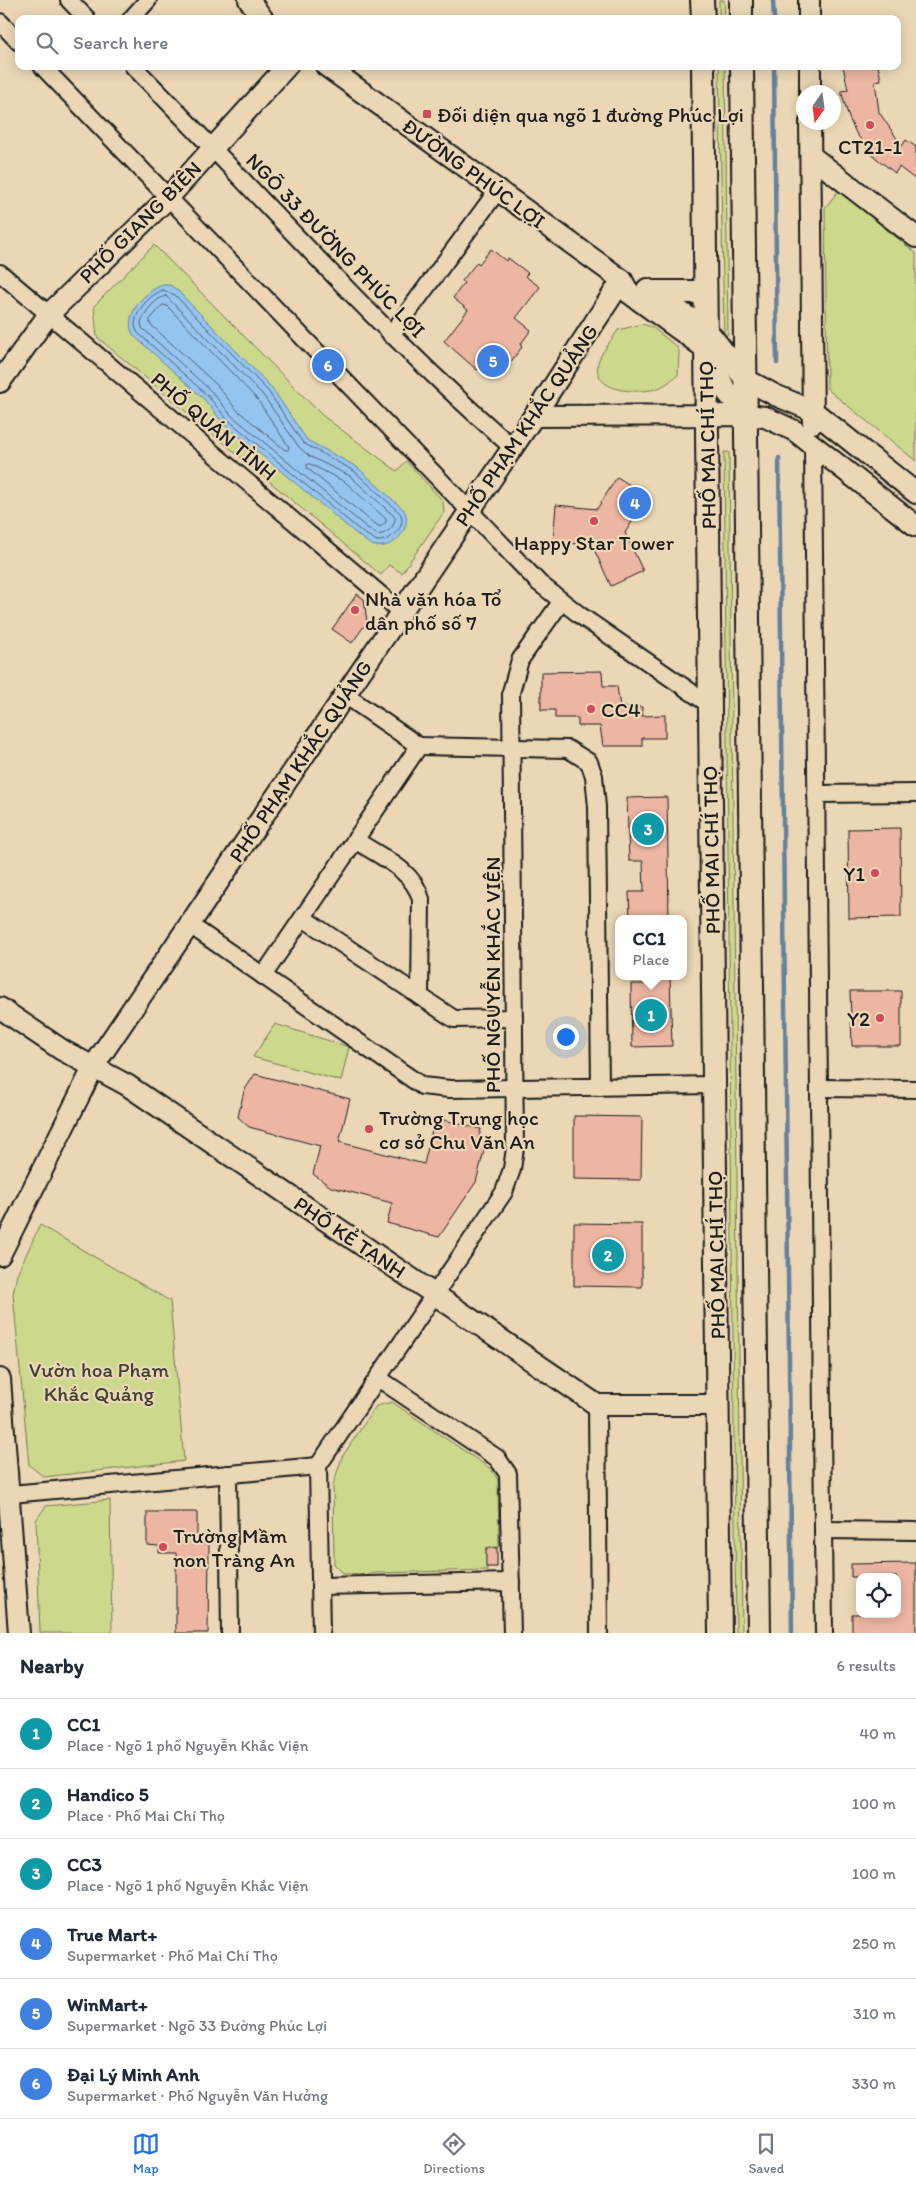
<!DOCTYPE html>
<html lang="en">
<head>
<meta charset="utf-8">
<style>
	:root { --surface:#fff; --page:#f6f6f7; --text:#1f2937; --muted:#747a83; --line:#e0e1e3; --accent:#1a73e8 }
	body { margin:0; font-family:Itim,sans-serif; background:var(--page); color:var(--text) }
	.controls { position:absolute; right:15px; bottom:15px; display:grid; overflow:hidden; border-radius:10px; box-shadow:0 2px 12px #0003 }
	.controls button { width:45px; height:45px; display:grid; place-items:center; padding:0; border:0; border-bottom:1px solid var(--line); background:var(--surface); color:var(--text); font:25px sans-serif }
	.compass { position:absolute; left:796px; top:85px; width:45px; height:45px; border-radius:50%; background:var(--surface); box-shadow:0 2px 12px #0003; rotate:194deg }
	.you { position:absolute; left:565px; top:1036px; width:18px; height:18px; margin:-12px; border:4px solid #fff; border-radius:50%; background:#1a73e8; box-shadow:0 0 0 8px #1a73e833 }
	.badge { display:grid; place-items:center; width:32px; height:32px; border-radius:50%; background:var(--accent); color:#fff; font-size:16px; font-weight:700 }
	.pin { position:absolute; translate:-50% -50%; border:2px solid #fff; box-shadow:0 1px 5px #0006 }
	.popup { position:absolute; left:615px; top:915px; width:72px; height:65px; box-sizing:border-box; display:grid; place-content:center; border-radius:10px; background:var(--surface); filter:drop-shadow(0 1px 4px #0005); font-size:16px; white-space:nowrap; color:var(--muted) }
	.popup b { font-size:19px; color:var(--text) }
	.popup::after { content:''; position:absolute; left:50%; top:100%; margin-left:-10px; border:10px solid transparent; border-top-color:var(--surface) }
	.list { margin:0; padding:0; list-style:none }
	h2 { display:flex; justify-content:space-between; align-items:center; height:65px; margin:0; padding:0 20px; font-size:21px }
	h2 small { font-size:16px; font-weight:400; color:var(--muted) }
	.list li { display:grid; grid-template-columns:32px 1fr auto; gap:15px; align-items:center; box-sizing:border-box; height:70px; padding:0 20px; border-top:1px solid var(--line) }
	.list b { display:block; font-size:19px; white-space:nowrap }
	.list p { margin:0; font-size:16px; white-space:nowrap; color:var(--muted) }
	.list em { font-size:16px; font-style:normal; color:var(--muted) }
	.icon { flex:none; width:28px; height:28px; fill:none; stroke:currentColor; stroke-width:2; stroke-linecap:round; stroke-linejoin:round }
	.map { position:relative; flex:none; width:916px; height:1633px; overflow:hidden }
	.search { position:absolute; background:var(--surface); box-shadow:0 2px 12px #0003; left:15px; right:15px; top:15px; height:55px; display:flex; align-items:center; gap:12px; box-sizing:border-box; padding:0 18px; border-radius:10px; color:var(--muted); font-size:19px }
	.sheet { height:485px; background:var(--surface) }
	nav { display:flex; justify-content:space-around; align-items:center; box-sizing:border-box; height:70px; border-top:1px solid var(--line); background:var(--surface); font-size:14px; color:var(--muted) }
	nav a { display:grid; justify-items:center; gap:2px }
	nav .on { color:var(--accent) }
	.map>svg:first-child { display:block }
	.green { fill:#ccd88b; stroke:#747a54 }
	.water { fill:#96c4f0; stroke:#65819b }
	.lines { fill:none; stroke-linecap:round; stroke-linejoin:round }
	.shore { stroke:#4d5f71; stroke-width:1 }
	.stream { stroke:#65819b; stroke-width:4.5 }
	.building { fill:#edb6a3; stroke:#1c1c1c }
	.minor-casing { stroke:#1c1c1c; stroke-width:20 }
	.tertiary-casing { stroke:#1c1c1c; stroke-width:24 }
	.secondary-casing { stroke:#1c1c1c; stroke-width:26 }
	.minor { stroke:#ebd7b5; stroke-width:16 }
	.tertiary { stroke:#ebd7b5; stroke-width:20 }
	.secondary { stroke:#ebd7b5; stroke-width:22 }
	.poi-dot { fill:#d1495b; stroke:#ebd7b5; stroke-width:2 }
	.labels { text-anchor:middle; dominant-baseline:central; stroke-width:4.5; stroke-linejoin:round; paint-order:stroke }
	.poi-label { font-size:21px; fill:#1c1c1c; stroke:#ebd7b5; text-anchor:start }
	.street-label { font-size:21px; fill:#1c1c1c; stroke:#ebd7b5 }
	.park-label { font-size:21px; fill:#3f4232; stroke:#ebd7b5 }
</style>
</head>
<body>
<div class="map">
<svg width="916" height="1633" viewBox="0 0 916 1633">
	<rect width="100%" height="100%" fill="#ebd7b5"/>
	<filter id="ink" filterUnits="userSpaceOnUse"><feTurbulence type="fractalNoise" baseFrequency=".02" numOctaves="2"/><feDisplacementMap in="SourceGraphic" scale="10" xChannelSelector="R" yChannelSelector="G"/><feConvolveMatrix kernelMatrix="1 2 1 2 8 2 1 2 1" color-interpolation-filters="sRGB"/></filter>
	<g filter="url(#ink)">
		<g class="green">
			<path d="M 719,0 L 724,0 L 725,19 L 719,19 Z"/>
			<path d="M 719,66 L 725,66 L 728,334 L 724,337 Z"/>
			<path d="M 838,191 L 916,253 L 916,461 L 827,389 L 825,208 Z"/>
			<path d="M 154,245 L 323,416 L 397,471 L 406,461 L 443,501 L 444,512 L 402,573 L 389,565 L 381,575 L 97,337 L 94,306 Z"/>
			<path d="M 643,324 L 652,327 L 677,347 L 679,351 L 678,375 C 671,380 664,387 655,389 C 636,394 592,392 598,363 C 600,353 613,339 618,330 Z"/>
			<path d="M 724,452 L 729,452 L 742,1633 L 736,1633 Z"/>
			<path d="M 275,1024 L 349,1047 L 341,1081 L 253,1057 Z"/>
			<path d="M 40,1225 L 170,1301 L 184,1461 L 44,1477 L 29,1465 L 13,1294 L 17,1274 Z"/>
			<path d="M 392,1402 L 491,1469 L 498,1480 L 499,1547 L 486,1548 L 487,1570 L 344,1574 L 334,1564 L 333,1485 L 342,1457 L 376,1406 Z"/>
			<path d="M 110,1500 L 112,1633 L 40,1633 L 36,1520 L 46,1506 Z"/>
		</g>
		<path class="water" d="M 162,285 L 170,285 L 178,291 L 272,388 L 307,440 L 357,467 L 404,510 C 413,526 395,550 376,546 C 370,545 364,540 359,536 L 223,423 L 204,399 L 133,335 C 123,315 144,292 162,285 Z"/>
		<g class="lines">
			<g class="shore">
				<path d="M 163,290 L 175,295 L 268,391 L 303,443 L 354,471 L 400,513 C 408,526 390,542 377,541 L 362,532 L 227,419 L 207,395 L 137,332 C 129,316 149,295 163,290 Z"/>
				<path d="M 166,296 L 263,395 L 299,447 L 309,456 L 350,476 L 395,517 C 396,526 387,534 378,535 L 366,527 L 231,415 L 211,391 L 142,328 L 141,322 C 145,312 155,298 166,296 Z"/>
				<path d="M 163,305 L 167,306 L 257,399 L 289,447 L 288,450 L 285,450 L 236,409 L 217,385 L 150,324 L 150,320 Z"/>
				<path d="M 310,464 L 345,482 L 386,519 L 386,522 L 380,527 L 371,521 L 307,468 L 307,465 Z"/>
			</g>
			<g class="stream">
				<path d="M 773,0 L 774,19"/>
				<path d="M 774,66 L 777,363"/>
				<path d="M 779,458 L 792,1633"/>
			</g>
		</g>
		<g class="building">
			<path d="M 843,66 L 878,66 L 881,80 L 875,81 L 879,112 L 902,146 L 906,140 L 916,147 L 916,180 L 899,167 L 895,173 L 871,154 L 856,133 L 849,118 L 841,91 L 848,90 Z"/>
			<path d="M 491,249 L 506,261 L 508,258 L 528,273 L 525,276 L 540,287 L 516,318 L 531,330 L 520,345 L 522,347 L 507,367 L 504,365 L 493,379 L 479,368 L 477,370 L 444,341 L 468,310 L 453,298 L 464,283 L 462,281 L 477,262 L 479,264 Z"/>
			<path d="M 617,477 L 648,496 L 625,533 L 643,571 L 611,586 L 592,545 L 553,542 L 556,505 L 597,509 Z"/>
			<path d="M 357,594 L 364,599 L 367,622 L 352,643 L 332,629 Z"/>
			<path d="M 602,671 L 603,686 L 617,686 L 620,707 L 642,707 L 642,716 L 665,715 L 665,738 L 642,738 L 642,746 L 603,746 L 600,726 L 578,726 L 578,718 L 555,718 L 555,710 L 541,710 L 541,672 Z"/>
			<path d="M 667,797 L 669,919 L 630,919 L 629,892 L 644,892 L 643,861 L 629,861 L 627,798 Z"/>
			<path d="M 900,828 L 901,917 L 849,918 L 848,829 Z"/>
			<path d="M 645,976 L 670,976 L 672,1046 L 632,1047 L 631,984 L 645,984 Z"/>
			<path d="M 850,991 L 901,991 L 901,1046 L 852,1046 Z"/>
			<path d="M 255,1074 L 350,1099 L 339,1142 L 424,1164 L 435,1118 L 481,1129 L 478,1141 L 486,1143 L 476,1182 L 439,1237 L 387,1223 L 392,1203 L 331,1187 L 313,1174 L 320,1146 L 249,1127 L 238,1117 L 244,1091 Z"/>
			<path d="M 574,1116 L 642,1117 L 641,1180 L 574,1179 Z"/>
			<path d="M 574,1223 L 642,1224 L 642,1287 L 574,1286 Z"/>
			<path d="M 147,1512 L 197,1512 L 197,1543 L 209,1543 L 208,1633 L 176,1633 L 176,1553 L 159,1553 L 159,1546 L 147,1545 Z"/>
			<rect x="486" y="1548" width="11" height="19"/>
			<path d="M 916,1563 L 916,1633 L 852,1633 L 852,1614 L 897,1614 L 897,1577 L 851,1577 L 851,1564 Z"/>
		</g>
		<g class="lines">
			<g class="minor-casing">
				<g id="minor">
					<path d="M 69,0 L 87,19"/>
					<path d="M 131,19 L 148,0"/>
					<path d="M 0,22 L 19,42"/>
					<path d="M 42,66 L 539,583 L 581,616 L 710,705"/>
					<path d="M 133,66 C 259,194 377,329 512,447"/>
					<path d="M 0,273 L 401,612"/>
					<path d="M 391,335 L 498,190"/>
					<path d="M 813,445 L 824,1633"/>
					<path d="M 419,746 L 568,749 L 589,762 L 594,776 L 597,807 L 600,1087"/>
					<path d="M 816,794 L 916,793"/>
					<path d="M 355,840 C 379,856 413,869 421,899 L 420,997"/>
					<path d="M 303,918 L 454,1019 L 514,1018"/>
					<path d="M 190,925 L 422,1086 L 450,1089 L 714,1085"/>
					<path d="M 263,976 L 419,746 L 345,695"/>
					<path d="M 819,1088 L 916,1089"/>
					<path d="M 378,1378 L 497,1458 L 508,1474 L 512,1633"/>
					<path d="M 597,1405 L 599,1633"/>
					<path d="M 228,1474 L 230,1633"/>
					<path d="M 0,1495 L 318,1466"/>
					<path d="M 823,1530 L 916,1531"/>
					<path d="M 320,1586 L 511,1582"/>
					<path d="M 321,1633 L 318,1466 L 504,1192 L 512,1169 L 515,1148 L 511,692 L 520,660 L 561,602"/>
				</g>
			</g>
			<g class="tertiary-casing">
				<g id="tertiary">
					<path d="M 249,0 L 263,19"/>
					<path d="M 809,0 L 809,19"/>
					<path d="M 326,66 L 622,280 L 629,293 L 706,349 L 726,391 L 745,415"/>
					<path d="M 810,66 L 810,92"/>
					<path d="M 810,122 L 813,423"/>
					<path d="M 811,156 L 916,237"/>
					<path d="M 647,289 L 706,329 L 745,379 L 775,395 L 813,411 L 916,493"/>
					<path d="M 0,382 L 49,314 L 168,198 L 287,66"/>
					<path d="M 534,416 L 745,415 L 765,417 L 795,431 L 916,526"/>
					<path d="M 0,1008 L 62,1050 L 127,1085 L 597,1405 L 717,1405"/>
					<path d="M 0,1255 L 95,1064 L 534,416 L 622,280"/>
					<path d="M 0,1379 L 19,1633"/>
				</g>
			</g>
			<g class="secondary-casing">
				<g id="secondary">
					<path d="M 702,0 L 703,19"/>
					<path d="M 741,0 L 741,19"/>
					<path d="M 703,66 L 720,1633"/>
					<path d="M 742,66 L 759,1633"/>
					<path d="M 652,292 L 705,292"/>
				</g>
			</g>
			<use href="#minor" class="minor"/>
			<use href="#tertiary" class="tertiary"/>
			<use href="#secondary" class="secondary"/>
		</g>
	</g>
	<g class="poi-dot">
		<rect x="422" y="109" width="10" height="10" rx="2.5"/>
		<circle cx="870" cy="125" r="5"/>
		<circle cx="594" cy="521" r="5"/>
		<circle cx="355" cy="610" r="5"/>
		<circle cx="591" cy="709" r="5"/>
		<circle cx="875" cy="873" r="5"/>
		<circle cx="880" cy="1018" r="5"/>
		<circle cx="369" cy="1129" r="5"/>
		<circle cx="163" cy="1547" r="5"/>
	</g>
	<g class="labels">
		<g class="poi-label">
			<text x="437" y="114">Đối diện qua ngõ 1 đường Phúc Lợi</text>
			<text x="870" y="146" text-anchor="middle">CT21-1</text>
			<text x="594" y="542" text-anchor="middle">Happy Star Tower</text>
			<text x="365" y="598">Nhà văn hóa Tổ<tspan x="365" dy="24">dân phố số 7</tspan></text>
			<text x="601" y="709">CC4</text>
			<text x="865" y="873" text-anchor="end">Y1</text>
			<text x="870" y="1018" text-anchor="end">Y2</text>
			<text x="379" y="1117">Trường Trung học<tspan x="379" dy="24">cơ sở Chu Văn An</tspan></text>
			<text x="173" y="1535">Trường Mầm<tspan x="173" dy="24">non Tràng An</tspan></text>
		</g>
		<g class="street-label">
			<text transform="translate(474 173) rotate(36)">ĐƯỜNG PHÚC LỢI</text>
			<text transform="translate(140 222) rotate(-45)">PHỐ GIANG BIÊN</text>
			<text transform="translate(336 245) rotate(46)">NGÕ 33 ĐƯỜNG PHÚC LỢI</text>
			<text transform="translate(526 425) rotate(-56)">PHỐ PHẠM KHẮC QUẢNG</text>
			<text transform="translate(214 426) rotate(40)">PHỐ QUÁN TÌNH</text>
			<text transform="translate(707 445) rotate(-91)">PHỐ MAI CHÍ THỌ</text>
			<text transform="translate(300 761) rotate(-56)">PHỐ PHẠM KHẮC QUẢNG</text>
			<text transform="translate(711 850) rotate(-91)">PHỐ MAI CHÍ THỌ</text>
			<text transform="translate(492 975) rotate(-90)">PHỐ NGUYỄN KHẮC VIỆN</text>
			<text transform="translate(350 1237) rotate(34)">PHỐ KẺ TẠNH</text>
			<text transform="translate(716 1255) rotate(-91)">PHỐ MAI CHÍ THỌ</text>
		</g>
		<g class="park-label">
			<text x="99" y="1369">Vườn hoa Phạm<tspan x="99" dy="24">Khắc Quảng</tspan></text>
		</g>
	</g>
</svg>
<div class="controls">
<button><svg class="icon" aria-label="locate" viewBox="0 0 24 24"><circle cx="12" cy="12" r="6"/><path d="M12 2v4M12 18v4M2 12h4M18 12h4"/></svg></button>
</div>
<svg class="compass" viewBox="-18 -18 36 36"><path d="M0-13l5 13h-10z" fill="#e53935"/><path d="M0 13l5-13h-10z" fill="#747a83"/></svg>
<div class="you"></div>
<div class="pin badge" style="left:651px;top:1015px;background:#0f9aa8">1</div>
<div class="popup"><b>CC1</b>Place</div>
<div class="pin badge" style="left:608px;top:1255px;background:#0f9aa8">2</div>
<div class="pin badge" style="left:648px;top:829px;background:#0f9aa8">3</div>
<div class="pin badge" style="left:635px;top:503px;background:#3f7fe0">4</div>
<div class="pin badge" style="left:493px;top:361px;background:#3f7fe0">5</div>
<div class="pin badge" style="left:328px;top:365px;background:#3f7fe0">6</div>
<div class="search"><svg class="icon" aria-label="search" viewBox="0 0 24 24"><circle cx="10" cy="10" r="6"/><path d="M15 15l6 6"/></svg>Search here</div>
</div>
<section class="sheet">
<h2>Nearby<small>6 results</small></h2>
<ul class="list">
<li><span class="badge" style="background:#0f9aa8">1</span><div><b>CC1</b><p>Place · Ngõ 1 phố Nguyễn Khắc Viện</p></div><em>40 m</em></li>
<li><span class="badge" style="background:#0f9aa8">2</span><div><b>Handico 5</b><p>Place · Phố Mai Chí Thọ</p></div><em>100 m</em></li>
<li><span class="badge" style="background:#0f9aa8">3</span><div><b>CC3</b><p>Place · Ngõ 1 phố Nguyễn Khắc Viện</p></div><em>100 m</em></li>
<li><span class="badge" style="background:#3f7fe0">4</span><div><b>True Mart+</b><p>Supermarket · Phố Mai Chí Thọ</p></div><em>250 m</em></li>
<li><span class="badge" style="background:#3f7fe0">5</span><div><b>WinMart+</b><p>Supermarket · Ngõ 33 Đường Phúc Lợi</p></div><em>310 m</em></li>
<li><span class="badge" style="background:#3f7fe0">6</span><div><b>Đại Lý Minh Anh</b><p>Supermarket · Phố Nguyễn Văn Hưởng</p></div><em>330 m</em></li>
</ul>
</section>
<nav>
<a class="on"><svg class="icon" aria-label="map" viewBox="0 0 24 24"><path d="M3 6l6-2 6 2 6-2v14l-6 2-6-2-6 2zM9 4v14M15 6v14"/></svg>Map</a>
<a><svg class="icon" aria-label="directions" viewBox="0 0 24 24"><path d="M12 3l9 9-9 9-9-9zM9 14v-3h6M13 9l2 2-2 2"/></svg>Directions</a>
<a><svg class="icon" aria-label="saved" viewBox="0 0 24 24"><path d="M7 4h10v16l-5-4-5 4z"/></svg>Saved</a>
</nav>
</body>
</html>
